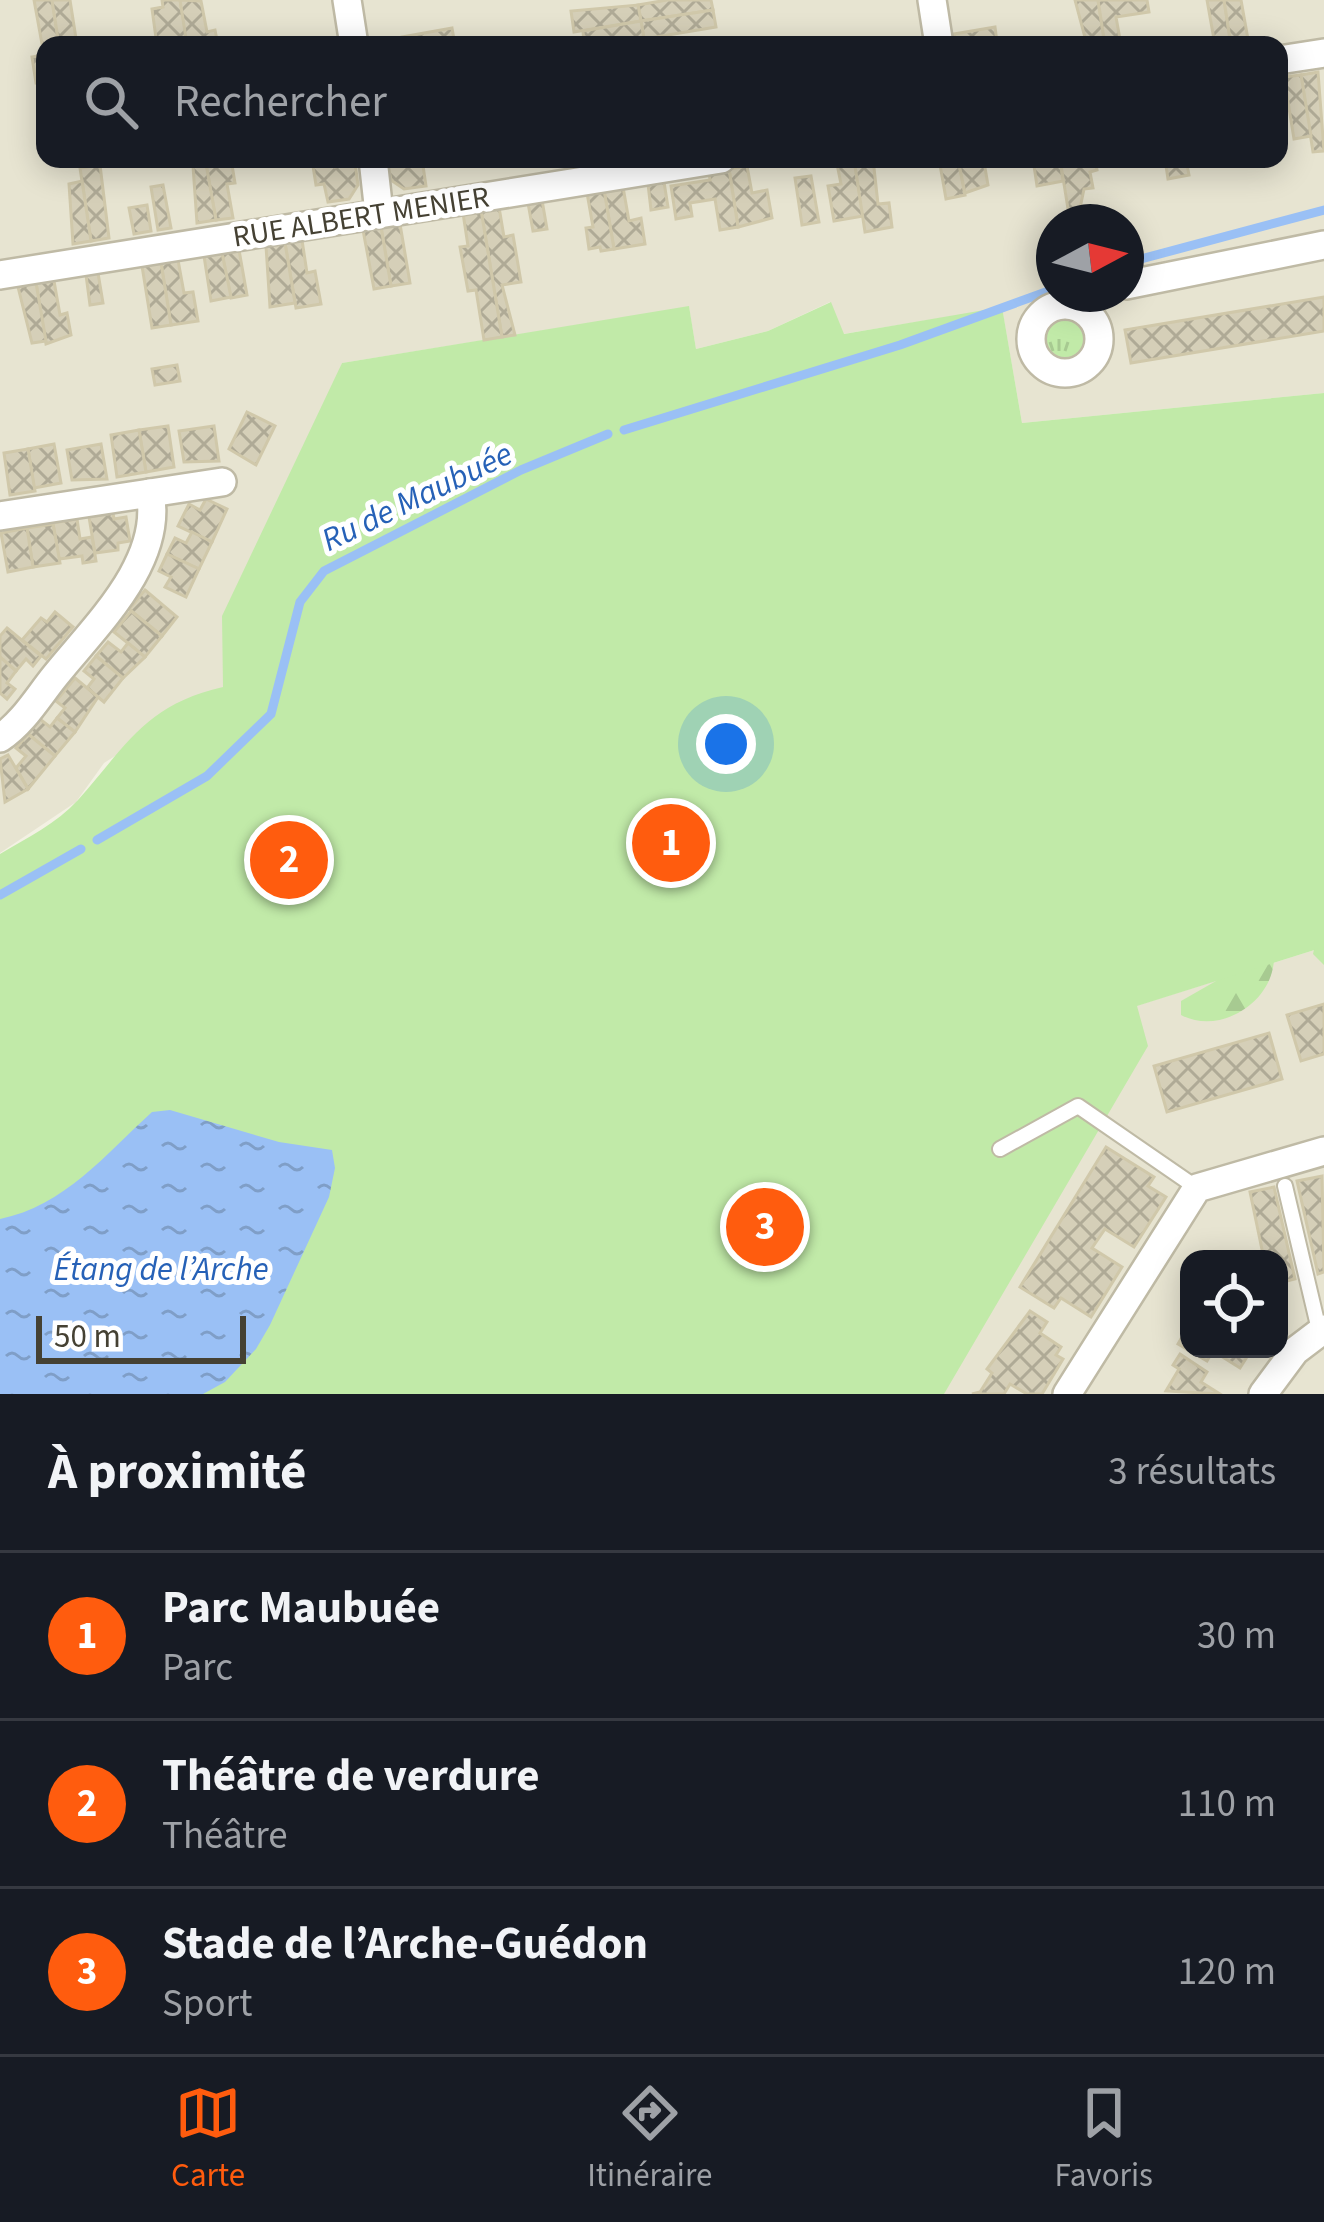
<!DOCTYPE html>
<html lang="fr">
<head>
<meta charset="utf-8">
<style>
	:root { --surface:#171b24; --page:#242831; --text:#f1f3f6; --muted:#9ea1a6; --line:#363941; --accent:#ff5c0e }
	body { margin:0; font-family:"Source Sans 3",sans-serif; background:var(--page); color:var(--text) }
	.controls { position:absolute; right:36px; bottom:36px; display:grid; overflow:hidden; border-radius:24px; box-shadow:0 6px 30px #0003 }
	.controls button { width:108px; height:108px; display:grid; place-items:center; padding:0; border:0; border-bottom:3px solid var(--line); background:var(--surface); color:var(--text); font:60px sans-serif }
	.compass { position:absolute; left:1036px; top:204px; width:108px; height:108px; border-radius:50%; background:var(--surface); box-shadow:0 6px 30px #0003; rotate:83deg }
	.scale { position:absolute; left:36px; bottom:30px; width:210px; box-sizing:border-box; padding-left:12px; border:6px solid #454133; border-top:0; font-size:33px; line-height:42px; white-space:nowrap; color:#454133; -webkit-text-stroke:9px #fff; paint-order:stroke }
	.you { position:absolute; left:726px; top:744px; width:42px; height:42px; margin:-30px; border:9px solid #fff; border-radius:50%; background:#1a73e8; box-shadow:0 0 0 18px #1a73e833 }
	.badge { display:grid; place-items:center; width:78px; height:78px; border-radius:50%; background:var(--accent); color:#fff; font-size:39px; font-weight:700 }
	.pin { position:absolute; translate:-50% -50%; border:6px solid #fff; box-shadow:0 3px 12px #0006 }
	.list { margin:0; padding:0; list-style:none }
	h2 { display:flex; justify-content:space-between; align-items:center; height:156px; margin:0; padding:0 48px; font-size:51px }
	h2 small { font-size:39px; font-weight:400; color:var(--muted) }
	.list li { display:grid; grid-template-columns:78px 1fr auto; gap:36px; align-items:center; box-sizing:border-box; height:168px; padding:0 48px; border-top:3px solid var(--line) }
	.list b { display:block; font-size:45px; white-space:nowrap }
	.list p { margin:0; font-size:39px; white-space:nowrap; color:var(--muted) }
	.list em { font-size:39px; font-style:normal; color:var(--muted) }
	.icon { flex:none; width:66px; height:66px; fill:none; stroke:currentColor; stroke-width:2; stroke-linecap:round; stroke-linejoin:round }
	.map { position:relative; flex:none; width:1324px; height:1394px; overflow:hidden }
	.search { position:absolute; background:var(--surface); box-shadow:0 6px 30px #0003; left:36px; right:36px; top:36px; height:132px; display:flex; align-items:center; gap:30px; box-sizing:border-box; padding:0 42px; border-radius:24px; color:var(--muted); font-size:45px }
	.sheet { height:660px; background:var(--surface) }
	nav { display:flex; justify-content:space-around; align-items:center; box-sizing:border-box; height:168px; border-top:3px solid var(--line); background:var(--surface); font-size:33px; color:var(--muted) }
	nav a { display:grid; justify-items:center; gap:6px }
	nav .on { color:var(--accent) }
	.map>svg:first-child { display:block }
	.residential { fill:#e7e4d1; fill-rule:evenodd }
	.grass { fill:url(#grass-tufts) }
	.forest { fill:url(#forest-firs) }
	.green { fill:#c1eaa8 }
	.water { fill:url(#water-ripples) }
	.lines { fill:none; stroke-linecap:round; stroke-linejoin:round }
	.stream { stroke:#9ac0f5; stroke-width:9 }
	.building { fill:url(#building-cross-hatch); stroke:#d0c8aa; stroke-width:3 }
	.service-casing { stroke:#bfbaa5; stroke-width:18 }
	.minor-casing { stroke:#bfbaa5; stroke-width:32 }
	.service { stroke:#fff; stroke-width:14 }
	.minor { stroke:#fff; stroke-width:27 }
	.labels { text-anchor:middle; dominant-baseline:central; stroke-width:10; stroke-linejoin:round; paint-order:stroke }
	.street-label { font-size:30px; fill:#454133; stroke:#fff }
	.water-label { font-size:33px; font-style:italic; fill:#2661b7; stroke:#fff }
</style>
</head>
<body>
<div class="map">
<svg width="1324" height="1394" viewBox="0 0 1324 1394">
	<defs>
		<pattern id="grass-tufts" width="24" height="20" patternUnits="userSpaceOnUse" patternTransform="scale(3)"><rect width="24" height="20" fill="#c1eaa8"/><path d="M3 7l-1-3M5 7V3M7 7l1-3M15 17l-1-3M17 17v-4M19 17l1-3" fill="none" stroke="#a7ca91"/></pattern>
		<pattern id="forest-firs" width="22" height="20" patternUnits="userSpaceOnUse" patternTransform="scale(3)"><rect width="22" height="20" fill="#c1eaa8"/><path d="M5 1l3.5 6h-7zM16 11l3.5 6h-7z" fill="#a7ca91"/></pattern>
		<pattern id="water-ripples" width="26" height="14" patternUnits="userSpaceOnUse" patternTransform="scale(3)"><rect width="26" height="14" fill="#9ac0f5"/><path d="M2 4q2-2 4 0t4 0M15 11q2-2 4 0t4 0" fill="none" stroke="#7f9ec7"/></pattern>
		<pattern id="building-cross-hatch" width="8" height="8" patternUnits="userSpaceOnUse" patternTransform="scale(3)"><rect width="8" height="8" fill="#d5cfb8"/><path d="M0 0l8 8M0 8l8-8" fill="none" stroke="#afaa96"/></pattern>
	</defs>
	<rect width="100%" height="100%" fill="#f3f1e3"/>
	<g class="residential">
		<path d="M 0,0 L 1324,0 L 1324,393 L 1022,423 L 1002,308 L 843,334 L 830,302 L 768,331 L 696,349 L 689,307 L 342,363 L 223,687 L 104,763 L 76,802 L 0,853 ZM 45,45 L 1279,45 L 1279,159 L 45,159 ZM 1054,222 L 1126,222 L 1126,294 L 1054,294 Z"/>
		<path d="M 1324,947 L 1324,1394 L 938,1394 L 1123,1010 ZM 1189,1259 L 1279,1259 L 1279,1349 L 1189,1349 Z"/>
	</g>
	<circle class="grass" cx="1066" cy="337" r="23"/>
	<path class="forest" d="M 1324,879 L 1324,965 L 1313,954 L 1316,940 L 1274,956 C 1275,1001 1221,1036 1181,1015 L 1181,1001 L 1216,981 Z"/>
	<path class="green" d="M 831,302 L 844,334 L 1002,307 L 1022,423 L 1324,393 L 1324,947 L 1137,1006 L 1148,1046 L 944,1394 L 0,1394 L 0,854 C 27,838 57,823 78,800 C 127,745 145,705 223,687 L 222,616 L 342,363 L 689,306 L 696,349 L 768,331 Z"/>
	<path class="water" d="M 170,1110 L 279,1142 L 332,1150 L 335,1168 L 329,1197 L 270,1325 L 256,1349 L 225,1382 L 203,1394 L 0,1394 L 0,1219 C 64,1206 106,1154 152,1112 Z"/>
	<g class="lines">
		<g class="stream">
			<path d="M 1126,263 L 1324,210"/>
			<path d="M 624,430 L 900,345 L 1054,289"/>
			<path d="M 97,840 L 207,776 L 271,714 L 300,602 L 324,571 L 521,470 L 608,434"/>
			<path d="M 0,895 L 81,849"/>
		</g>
	</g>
	<g class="building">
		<path d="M 34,0 L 52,0 L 59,45 L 45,45 L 45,81 L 36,83 L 32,57 L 44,55 Z"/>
		<path d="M 52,0 L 70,0 L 77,45 L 59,45 Z"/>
		<path d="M 162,0 L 180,0 L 187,40 L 157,45 L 152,9 L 163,7 Z"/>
		<path d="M 180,0 L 201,1 L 207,32 L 215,30 L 218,45 L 187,45 Z"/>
		<path d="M 667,0 L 711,0 L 713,10 L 641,21 L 638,5 Z"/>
		<path d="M 1075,0 L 1098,0 L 1105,45 L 1087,45 Z"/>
		<path d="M 1098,0 L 1147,0 L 1149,12 L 1116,17 L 1121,45 L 1105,45 Z"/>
		<path d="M 1207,0 L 1224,0 L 1231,45 L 1215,45 Z"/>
		<path d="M 1224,0 L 1241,0 L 1249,45 L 1231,45 Z"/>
		<path d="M 638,5 L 641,21 L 574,32 L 571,11 Z"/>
		<path d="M 713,10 L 716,27 L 644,39 L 641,21 Z"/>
		<path d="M 641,21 L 644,39 L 584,44 L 583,31 Z"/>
		<path d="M 995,27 L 997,42 L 956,45 L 954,34 Z"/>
		<path d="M 452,28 L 455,45 L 395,45 L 403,44 L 402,37 Z"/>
		<path d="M 1318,72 L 1324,151 L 1313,152 L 1301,75 Z"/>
		<path d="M 1301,75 L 1311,136 L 1294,139 L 1284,77 Z"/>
		<path d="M 205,159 L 231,159 L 235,183 L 227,184 L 233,218 L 216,220 Z"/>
		<path d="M 422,159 L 426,186 L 404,189 L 391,180 L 387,160 Z"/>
		<path d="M 836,159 L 854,159 L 863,216 L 834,221 L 828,186 L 841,184 Z"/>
		<path d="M 854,159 L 873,159 L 878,204 L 889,203 L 892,227 L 865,232 Z"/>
		<path d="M 939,159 L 958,159 L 965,195 L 946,199 Z"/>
		<path d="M 958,159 L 984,162 L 988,185 L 965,193 Z"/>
		<path d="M 1033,159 L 1060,159 L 1063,181 L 1037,186 Z"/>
		<path d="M 1060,159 L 1095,159 L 1097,170 L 1090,172 L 1093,188 L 1084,189 L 1079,213 L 1069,215 Z"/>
		<path d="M 1165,159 L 1186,159 L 1189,175 L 1168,179 Z"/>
		<path d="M 333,161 L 335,167 L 355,163 L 358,185 L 349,199 L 328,202 L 324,184 L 316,185 L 313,166 Z"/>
		<path d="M 206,164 L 216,220 L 197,223 L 193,166 Z"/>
		<path d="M 100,165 L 109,238 L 91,241 L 80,168 Z"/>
		<path d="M 747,166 L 752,193 L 767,190 L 772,218 L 738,227 L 729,169 Z"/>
		<path d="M 729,169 L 738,227 L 720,230 L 715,199 L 690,203 L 692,216 L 676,219 L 671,186 L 710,180 L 709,172 Z"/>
		<path d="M 811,176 L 819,222 L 802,225 L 795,178 Z"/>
		<path d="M 82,181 L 91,241 L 73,244 L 69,184 Z"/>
		<path d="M 664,182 L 668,207 L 651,210 L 648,184 Z"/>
		<path d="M 163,185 L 171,228 L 158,230 L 151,187 Z"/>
		<path d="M 623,187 L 629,221 L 641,218 L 645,244 L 614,249 L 604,190 Z"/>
		<path d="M 604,190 L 614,249 L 601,251 L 600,247 L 589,249 L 586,228 L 593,227 L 587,193 Z"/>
		<path d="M 542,200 L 547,229 L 533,231 L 528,203 Z"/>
		<path d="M 147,205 L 151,231 L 134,234 L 129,208 Z"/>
		<path d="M 499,207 L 504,237 L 513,235 L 521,282 L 502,285 L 515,335 L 502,337 L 481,210 Z"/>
		<path d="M 481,210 L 502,337 L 484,340 L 476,290 L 468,291 L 460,247 L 468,246 L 463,213 Z"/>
		<path d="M 400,224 L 410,283 L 391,286 L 381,227 Z"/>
		<path d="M 381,227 L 391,286 L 374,289 L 363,230 Z"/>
		<path d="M 302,240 L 307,273 L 315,271 L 321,304 L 296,308 L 285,243 Z"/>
		<path d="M 285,243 L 295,303 L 270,307 L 266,246 Z"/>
		<path d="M 239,250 L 247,295 L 231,298 L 222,253 Z"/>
		<path d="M 222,253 L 231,297 L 211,301 L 204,256 Z"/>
		<path d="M 178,260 L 184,293 L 193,292 L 198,321 L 171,325 L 161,263 Z"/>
		<path d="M 161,263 L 171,325 L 152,328 L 142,266 Z"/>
		<path d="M 98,273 L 103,303 L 90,305 L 86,275 Z"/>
		<path d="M 54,281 L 60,315 L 67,313 L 71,335 L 46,344 L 36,283 Z"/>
		<path d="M 36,283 L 46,341 L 32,343 L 18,287 Z"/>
		<path d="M 1324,297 L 1324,331 L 1131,363 L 1125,330 Z"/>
		<path d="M 177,365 L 180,381 L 155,385 L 152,369 Z"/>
		<path d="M 247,412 L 275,426 L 256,465 L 229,449 Z"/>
		<path d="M 168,426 L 174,467 L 146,472 L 139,430 Z"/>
		<path d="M 214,426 L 219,461 L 184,462 L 179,431 Z"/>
		<path d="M 139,430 L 146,472 L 117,477 L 111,435 Z"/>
		<path d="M 54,444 L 61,483 L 34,488 L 28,449 Z"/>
		<path d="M 101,444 L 107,479 L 72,480 L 67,450 Z"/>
		<path d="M 28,449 L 35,491 L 10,495 L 4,453 Z"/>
		<path d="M 206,499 L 227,509 L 212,542 L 178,526 L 189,504 L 200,510 Z"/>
		<path d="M 113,513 L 114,519 L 126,517 L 130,541 L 118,543 L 118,550 L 95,553 L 89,517 Z"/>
		<path d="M 77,519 L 80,539 L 92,537 L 96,561 L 83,563 L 82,556 L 59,559 L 53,523 Z"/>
		<path d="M 53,524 L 60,563 L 33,567 L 27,528 Z"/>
		<path d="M 27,528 L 33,567 L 8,572 L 1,533 Z"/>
		<path d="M 192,532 L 212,542 L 199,569 L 167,554 L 175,538 L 186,543 Z"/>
		<path d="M 167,554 L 199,569 L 186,597 L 165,587 L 171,577 L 159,571 Z"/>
		<path d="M 145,590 L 177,617 L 162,636 L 129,609 Z"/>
		<path d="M 131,611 L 162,636 L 145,657 L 114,632 Z"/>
		<path d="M 55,612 L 73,627 L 46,659 L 22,640 L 41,618 L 47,622 Z"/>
		<path d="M 7,628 L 41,656 L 33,666 L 26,659 L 16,671 L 0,657 L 0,636 Z"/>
		<path d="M 108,642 L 121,652 L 128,643 L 145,657 L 123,678 L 96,656 Z"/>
		<path d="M 96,656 L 123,678 L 104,702 L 87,688 L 94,679 L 84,671 Z"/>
		<path d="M 0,657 L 16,671 L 7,683 L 15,689 L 7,699 L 0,693 Z"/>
		<path d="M 75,678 L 98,697 L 75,732 L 57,718 L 65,708 L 56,701 Z"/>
		<path d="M 57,718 L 75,732 L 55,756 L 28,734 L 40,719 L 50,727 Z"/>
		<path d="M 28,734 L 55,756 L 28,789 L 16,768 L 26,756 L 16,748 Z"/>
		<path d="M 8,755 L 28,789 L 5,802 L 0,759 Z"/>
		<path d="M 1324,1004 L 1324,1054 L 1301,1061 L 1287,1015 Z"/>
		<path d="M 1269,1033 L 1282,1079 L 1167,1112 L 1154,1066 Z"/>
		<path d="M 1106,1147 L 1154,1177 L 1148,1186 L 1166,1197 L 1134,1247 L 1105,1229 L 1092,1248 L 1122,1267 L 1091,1317 L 1061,1298 L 1054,1308 L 1020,1287 Z"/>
		<path d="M 1322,1176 L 1324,1272 L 1318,1274 L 1297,1181 Z"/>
		<path d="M 1274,1187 L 1295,1279 L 1279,1283 L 1279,1259 L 1264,1259 L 1250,1192 Z"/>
		<path d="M 1030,1311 L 1047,1322 L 1040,1333 L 1061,1347 L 1056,1355 L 1063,1359 L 1042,1394 L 1027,1394 L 1010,1384 L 1004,1394 L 972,1394 L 980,1392 L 992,1373 L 987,1369 Z"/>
		<path d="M 1185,1332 L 1189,1349 L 1252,1349 L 1240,1368 L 1213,1351 L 1207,1361 L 1178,1344 Z"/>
		<path d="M 1180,1354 L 1207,1372 L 1201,1382 L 1220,1394 L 1166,1391 L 1179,1369 L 1173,1365 Z"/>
	</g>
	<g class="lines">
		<g class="service-casing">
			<g id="service">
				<path d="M 1000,1149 L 1078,1106 L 1197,1188"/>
				<path d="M 1285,1186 L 1319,1330"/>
			</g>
		</g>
		<g class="minor-casing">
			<g id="minor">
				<path d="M 347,0 L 354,45"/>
				<path d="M 932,0 L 939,45"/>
				<path d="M 1279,60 L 1324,53"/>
				<path d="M 373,159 L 379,213"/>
				<path d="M 0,275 L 721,159"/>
				<path d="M 1126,285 L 1324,245"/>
				<circle cx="1065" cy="339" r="34"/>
				<path d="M 0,516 L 222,482"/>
				<path d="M 0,738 C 23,723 38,697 55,676 C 95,626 164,562 150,493"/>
				<path d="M 1067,1394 L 1197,1188 L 1324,1151"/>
				<path d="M 1263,1394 L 1295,1351 L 1324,1329"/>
			</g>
		</g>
		<use href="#service" class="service"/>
		<use href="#minor" class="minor"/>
	</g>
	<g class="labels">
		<g class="street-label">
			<text transform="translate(361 217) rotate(-9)">RUE ALBERT MENIER</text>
		</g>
		<g class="water-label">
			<text transform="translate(417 497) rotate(-26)">Ru de Maubuée</text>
			<text x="161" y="1269">Étang de l’Arche</text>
		</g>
	</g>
</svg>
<div class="controls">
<button><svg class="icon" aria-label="locate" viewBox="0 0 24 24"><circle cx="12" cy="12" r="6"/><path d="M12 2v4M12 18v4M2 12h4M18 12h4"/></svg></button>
</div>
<svg class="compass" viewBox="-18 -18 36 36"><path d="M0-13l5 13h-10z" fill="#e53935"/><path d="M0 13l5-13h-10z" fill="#9ea1a6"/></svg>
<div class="scale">50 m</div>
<div class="you"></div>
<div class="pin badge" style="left:671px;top:843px">1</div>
<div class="pin badge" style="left:289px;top:860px">2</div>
<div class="pin badge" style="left:765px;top:1227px">3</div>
<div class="search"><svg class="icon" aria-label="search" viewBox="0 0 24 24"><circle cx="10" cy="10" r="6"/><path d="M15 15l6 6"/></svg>Rechercher</div>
</div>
<section class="sheet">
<h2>À proximité<small>3 résultats</small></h2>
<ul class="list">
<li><span class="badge">1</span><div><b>Parc Maubuée</b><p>Parc</p></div><em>30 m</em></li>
<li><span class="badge">2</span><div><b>Théâtre de verdure</b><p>Théâtre</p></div><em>110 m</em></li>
<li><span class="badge">3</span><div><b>Stade de l’Arche-Guédon</b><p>Sport</p></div><em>120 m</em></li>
</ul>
</section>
<nav>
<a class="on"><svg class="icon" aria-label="map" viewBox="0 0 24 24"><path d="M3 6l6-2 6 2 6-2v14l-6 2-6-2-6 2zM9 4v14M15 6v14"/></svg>Carte</a>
<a><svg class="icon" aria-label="directions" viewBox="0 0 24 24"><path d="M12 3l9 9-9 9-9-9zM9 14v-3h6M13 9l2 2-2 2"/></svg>Itinéraire</a>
<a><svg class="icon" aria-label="saved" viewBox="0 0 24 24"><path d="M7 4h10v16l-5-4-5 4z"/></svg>Favoris</a>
</nav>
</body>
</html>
